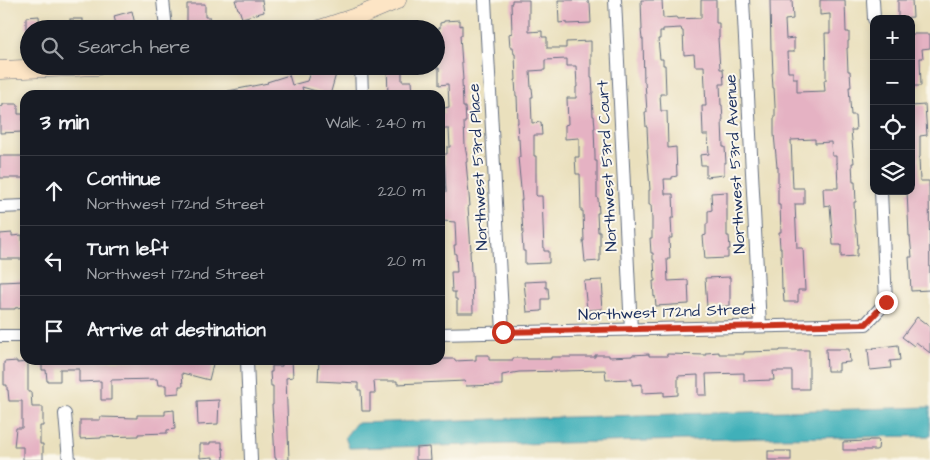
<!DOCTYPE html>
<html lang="en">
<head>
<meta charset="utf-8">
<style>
	:root { --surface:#171b24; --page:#20242c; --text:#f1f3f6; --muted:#9ea1a6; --line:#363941 }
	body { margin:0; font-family:"Architects Daughter",sans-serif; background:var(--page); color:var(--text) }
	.controls { position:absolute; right:15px; top:15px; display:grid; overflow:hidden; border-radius:10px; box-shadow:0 2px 8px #0003 }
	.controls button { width:45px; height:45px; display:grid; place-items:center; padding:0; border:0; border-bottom:1px solid var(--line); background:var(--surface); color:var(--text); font:25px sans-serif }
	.stop { position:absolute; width:15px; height:15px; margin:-11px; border:4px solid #c8321e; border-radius:50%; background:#fff }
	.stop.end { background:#c8321e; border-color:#fff; box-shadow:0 1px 5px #0008 }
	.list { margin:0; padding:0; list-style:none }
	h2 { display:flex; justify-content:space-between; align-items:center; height:65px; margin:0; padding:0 20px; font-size:21px }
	h2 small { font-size:16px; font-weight:400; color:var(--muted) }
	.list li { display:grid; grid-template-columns:32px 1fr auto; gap:15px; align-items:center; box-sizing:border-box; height:70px; padding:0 20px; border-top:1px solid var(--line) }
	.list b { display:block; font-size:19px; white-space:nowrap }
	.list p { margin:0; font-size:16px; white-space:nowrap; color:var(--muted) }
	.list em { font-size:16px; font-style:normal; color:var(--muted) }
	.icon { flex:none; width:28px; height:28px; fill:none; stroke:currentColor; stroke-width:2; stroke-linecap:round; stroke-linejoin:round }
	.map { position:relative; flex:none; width:930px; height:460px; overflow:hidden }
	.search { position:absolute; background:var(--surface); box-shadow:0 2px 8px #0003; left:20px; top:20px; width:425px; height:55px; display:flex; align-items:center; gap:12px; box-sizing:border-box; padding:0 18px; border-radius:28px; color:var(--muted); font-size:19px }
	.panel { position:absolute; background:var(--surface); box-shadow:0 2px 8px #0003; left:20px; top:90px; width:425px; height:275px; border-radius:15px }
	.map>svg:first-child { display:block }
	.water { fill:#3fb0b9; stroke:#2d708c }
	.building { fill:#e5b2c3 }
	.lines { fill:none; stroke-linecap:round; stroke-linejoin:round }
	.street-casing { stroke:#636d7f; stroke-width:14 }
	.secondary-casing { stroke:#636d7f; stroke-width:19 }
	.street { stroke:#fff; stroke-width:12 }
	.secondary { stroke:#fde5c5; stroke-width:18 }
	.route { stroke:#c8321e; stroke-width:6 }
	.labels { text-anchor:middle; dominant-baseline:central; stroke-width:4; stroke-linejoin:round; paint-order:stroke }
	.street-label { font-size:16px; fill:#1b2f5e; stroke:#fbf7ec }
</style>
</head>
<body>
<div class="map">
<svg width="930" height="460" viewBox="0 0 930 460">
	<rect width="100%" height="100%" fill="#fbf7ec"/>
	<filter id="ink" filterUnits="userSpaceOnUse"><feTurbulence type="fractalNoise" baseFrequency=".02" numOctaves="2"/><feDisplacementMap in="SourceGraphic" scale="10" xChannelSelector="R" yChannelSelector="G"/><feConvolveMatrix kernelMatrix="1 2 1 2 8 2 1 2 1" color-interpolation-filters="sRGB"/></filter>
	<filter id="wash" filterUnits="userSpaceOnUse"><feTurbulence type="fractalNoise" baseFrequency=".0096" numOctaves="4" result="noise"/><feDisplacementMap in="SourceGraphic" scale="20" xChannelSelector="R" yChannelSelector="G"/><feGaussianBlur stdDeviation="1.12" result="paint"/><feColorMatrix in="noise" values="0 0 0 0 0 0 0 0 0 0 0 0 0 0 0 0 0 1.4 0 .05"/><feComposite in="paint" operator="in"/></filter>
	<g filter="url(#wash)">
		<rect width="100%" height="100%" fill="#eae0bd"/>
		<path class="water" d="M 930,407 L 930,436 L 771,438 L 349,448 L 345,437 L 356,423 Z"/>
		<g id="blocks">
			<g class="building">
				<path d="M 235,0 L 262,0 L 264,12 L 242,18 L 239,9 L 238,9 Z"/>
				<path d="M 512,0 L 529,0 L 529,32 L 542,31 L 542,37 L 547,37 L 547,48 L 566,48 L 566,42 L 591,41 L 591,78 L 592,78 L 593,93 L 592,93 L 593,116 L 594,116 L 595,128 L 594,128 L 595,155 L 595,161 L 597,161 L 597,198 L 598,198 L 599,213 L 597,213 L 598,232 L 600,232 L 600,261 L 585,262 L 583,241 L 584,241 L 583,211 L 581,211 L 580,174 L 576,174 L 575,157 L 579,157 L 579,138 L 565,139 L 565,125 L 568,124 L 567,98 L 576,98 L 576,87 L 577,87 L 576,66 L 567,66 L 567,59 L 545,60 L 545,70 L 530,71 L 531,88 L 532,88 L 533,97 L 531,97 L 532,123 L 541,122 L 542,135 L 534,135 L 534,156 L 536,156 L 536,195 L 537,196 L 542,196 L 544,251 L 549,251 L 549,263 L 525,264 L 525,251 L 523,251 L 522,235 L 523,234 L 521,200 L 522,200 L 521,189 L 518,157 L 520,157 L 519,139 L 518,139 L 517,123 L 518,123 L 517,96 L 516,96 L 515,80 L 516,80 L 515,54 L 514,54 L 513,47 L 510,47 L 509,34 L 512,33 L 511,3 L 512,3 Z"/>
				<path d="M 558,0 L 588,0 L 588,3 L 590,3 L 591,23 L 566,24 L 566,22 L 559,23 Z"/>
				<path d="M 641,0 L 662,0 L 663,18 L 677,17 L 677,19 L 701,18 L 701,0 L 716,0 L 716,23 L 719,23 L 719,38 L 718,38 L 720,69 L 723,69 L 724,84 L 720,84 L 721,105 L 722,105 L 723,120 L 722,120 L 723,147 L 725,147 L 726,163 L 724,163 L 724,175 L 706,177 L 706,165 L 701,165 L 700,155 L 709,154 L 708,135 L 703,135 L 702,106 L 706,106 L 704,66 L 695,66 L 694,54 L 684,55 L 683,31 L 682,31 L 681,28 L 663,29 L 663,32 L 660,32 L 660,39 L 658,39 L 660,59 L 663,59 L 663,65 L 665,65 L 666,94 L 660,94 L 661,111 L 667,111 L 668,148 L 676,147 L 677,176 L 672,177 L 672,179 L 664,179 L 665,194 L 673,194 L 674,218 L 671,218 L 672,238 L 669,238 L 670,259 L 667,259 L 668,281 L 688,280 L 689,304 L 656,306 L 655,296 L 654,297 L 653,281 L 655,281 L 654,260 L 653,260 L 653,253 L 651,253 L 650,238 L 652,238 L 652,219 L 651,205 L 649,205 L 649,190 L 650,190 L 647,149 L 648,149 L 647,127 L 646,127 L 645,112 L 647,112 L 645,82 L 644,82 L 643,39 L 642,39 L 641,30 L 642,30 Z"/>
				<path d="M 770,0 L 792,0 L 793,19 L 785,20 L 786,39 L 794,38 L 794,52 L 787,52 L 788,72 L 793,72 L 793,78 L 797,78 L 797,92 L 825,91 L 824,80 L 826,80 L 826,72 L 825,33 L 830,33 L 830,14 L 820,15 L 820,0 L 845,0 L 846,32 L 849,32 L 849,41 L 848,41 L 848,48 L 847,48 L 848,71 L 850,71 L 851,87 L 849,87 L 851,115 L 855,115 L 856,130 L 851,130 L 854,163 L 852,163 L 853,182 L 855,182 L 856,202 L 854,202 L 855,226 L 856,232 L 857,232 L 858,248 L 857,248 L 857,256 L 841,257 L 841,245 L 833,245 L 830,205 L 824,206 L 823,188 L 838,188 L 837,163 L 836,163 L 836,156 L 832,156 L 831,142 L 815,143 L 815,139 L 791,140 L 793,188 L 804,188 L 804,204 L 795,204 L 797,248 L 803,248 L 805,290 L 798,290 L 798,302 L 784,302 L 783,288 L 782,289 L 781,248 L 780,248 L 779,232 L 781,232 L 780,205 L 778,205 L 778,167 L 777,167 L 774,134 L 774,118 L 775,118 L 775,106 L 774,88 L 773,88 L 772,73 L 773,73 L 772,50 L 771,50 Z"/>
				<path d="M 898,0 L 912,0 L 913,17 L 898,18 Z"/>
				<path d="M 187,4 L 205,4 L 205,17 L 210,17 L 209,28 L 196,27 L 196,26 L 187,26 Z"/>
				<path d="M 132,11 L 136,29 L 117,29 L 114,16 Z"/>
				<path d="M 39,16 L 40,29 L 26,29 L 26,17 Z"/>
				<rect x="70" y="19" width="13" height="10"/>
				<path d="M 460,20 L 460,26 L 462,25 L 462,35 L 460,35 L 463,80 L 462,80 L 463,107 L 465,107 L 466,122 L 464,122 L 465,146 L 467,157 L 467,162 L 466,162 L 470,206 L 468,206 L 471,251 L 470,251 L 471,272 L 472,272 L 473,313 L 457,313 L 457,299 L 455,299 L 455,292 L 452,292 L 451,272 L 457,272 L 456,254 L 455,254 L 454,245 L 456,245 L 455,222 L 443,221 L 441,192 L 446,192 L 444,154 L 447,154 L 447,147 L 450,147 L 449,129 L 440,129 L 440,114 L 444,114 L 444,108 L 449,107 L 448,84 L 439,85 L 439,68 L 436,68 L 436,37 L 438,37 L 438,28 L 440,28 L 440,23 L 444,22 L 444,21 Z"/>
				<path d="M 911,34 L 930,34 L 930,48 L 922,49 L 923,58 L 920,58 L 921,86 L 911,86 Z"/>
				<path d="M 312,66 L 326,69 L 326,71 L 336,74 L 330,95 L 302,87 L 304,95 L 228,95 L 228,91 L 268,83 L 267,82 L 289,75 L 292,85 L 307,81 Z"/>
				<path d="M 387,66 L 402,66 L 402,81 L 412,81 L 413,95 L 388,95 Z"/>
				<path d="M 3,104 L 18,104 L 18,114 L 23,114 L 23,132 L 0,133 L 0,107 L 3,106 Z"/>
				<path d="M 925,105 L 927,135 L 920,136 L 920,157 L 919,158 L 920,181 L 929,181 L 930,290 L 911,291 L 909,257 L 912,257 L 910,236 L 909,236 L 907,191 L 911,191 L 911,106 Z"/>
				<rect x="0" y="156" width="25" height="22"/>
				<path d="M 727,192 L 727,236 L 729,236 L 730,249 L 728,249 L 728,258 L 705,259 L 703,236 L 706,235 L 706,224 L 708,224 L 708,211 L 712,210 L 711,193 Z"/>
				<path d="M 12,233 L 12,236 L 22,235 L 23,259 L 0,259 L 0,234 Z"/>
				<path d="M 730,277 L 730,306 L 707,307 L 705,278 Z"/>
				<path d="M 602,280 L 603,296 L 601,296 L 602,309 L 587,310 L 584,281 Z"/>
				<path d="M 24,281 L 25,307 L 15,308 L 15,309 L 0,309 L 0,282 Z"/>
				<path d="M 546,281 L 546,288 L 548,288 L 549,299 L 542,299 L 542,311 L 527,312 L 524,282 Z"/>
				<path d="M 917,317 L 930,327 L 930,353 L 916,342 L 914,346 L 902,337 Z"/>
				<path d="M 898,345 L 900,360 L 890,361 L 891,368 L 870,370 L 868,349 L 874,349 L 873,348 Z"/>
				<path d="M 826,349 L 849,349 L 850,362 L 839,363 L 839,371 L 827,371 Z"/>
				<path d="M 780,350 L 809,350 L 809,389 L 792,389 L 792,371 L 773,371 L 774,380 L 744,381 L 744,373 L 706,374 L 707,395 L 698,395 L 698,375 L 678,376 L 678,395 L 664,396 L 664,392 L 642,393 L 642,384 L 632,385 L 632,379 L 606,380 L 605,370 L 519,372 L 502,375 L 502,385 L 466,386 L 465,381 L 397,384 L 397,381 L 374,381 L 375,393 L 370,393 L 370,411 L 362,411 L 361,390 L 358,390 L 358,383 L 318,381 L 319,360 L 358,361 L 372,360 L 372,361 L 383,362 L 422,361 L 422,362 L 441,361 L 441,359 L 455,359 L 455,361 L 476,360 L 476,355 L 489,355 L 489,360 L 513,360 L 513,358 L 527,358 L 527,359 L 551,359 L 551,357 L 595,357 L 595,355 L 609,355 L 609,357 L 632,356 L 632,355 L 649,354 L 649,356 L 667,356 L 667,354 L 706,355 L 706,353 L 719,352 L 719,354 L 744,354 L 744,352 L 780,351 Z"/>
				<path d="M 42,360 L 94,361 L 214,360 L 209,380 L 182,373 L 183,386 L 179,386 L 179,393 L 166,394 L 166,385 L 158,385 L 157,379 L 111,380 L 111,400 L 101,400 L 101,381 L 79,382 L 79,369 L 60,369 L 60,381 L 47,381 L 46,370 L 42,370 Z"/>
				<path d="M 282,360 L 292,360 L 293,377 L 286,378 L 289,460 L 276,460 L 276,458 L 275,458 L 272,405 L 273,405 L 273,386 L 271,386 L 270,372 L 272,372 L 272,366 L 282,366 Z"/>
				<path d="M 17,361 L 17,363 L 28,362 L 28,392 L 31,392 L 32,407 L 43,407 L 43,426 L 40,426 L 40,444 L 43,444 L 43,460 L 23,460 L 23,447 L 14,447 L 16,428 L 22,428 L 22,401 L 9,401 L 8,390 L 7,390 L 7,385 L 4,385 L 4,362 Z"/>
				<path d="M 219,400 L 218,424 L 198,425 L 197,401 Z"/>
				<path d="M 174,410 L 175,429 L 167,430 L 167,433 L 138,434 L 138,436 L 101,437 L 101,438 L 80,439 L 80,420 L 100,420 L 100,417 L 137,418 L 137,415 L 165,415 L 165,411 Z"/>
				<path d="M 869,440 L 879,440 L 878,449 L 876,450 L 843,450 L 843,442 L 868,441 Z"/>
				<path d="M 210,442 L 222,442 L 222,448 L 223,448 L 224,460 L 213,460 L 213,457 L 200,458 L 200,444 L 210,444 Z"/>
				<path d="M 430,447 L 431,460 L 416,460 L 416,448 Z"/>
				<rect x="768" y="451" width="23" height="9"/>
			</g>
		</g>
	</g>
	<g filter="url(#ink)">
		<use href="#blocks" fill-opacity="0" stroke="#636d7f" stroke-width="1"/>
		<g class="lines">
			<g class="street-casing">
				<g id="street">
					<path d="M 163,0 L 166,29"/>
					<path d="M 485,0 L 503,332"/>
					<path d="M 615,0 L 631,330"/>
					<path d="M 743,0 L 760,326"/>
					<path d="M 873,0 L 874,19"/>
					<path d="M 361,66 L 362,95"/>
					<path d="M 0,207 L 25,206"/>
					<path d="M 440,334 L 866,324 L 886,302 L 881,191"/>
					<path d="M 0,336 L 25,336"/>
					<path d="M 247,360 L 251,460"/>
					<path d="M 65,414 L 69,460"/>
				</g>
			</g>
			<g class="secondary-casing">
				<g id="secondary">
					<path d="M 320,29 L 359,16 L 397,0"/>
					<path d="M 0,70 L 97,66"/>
				</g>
			</g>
			<use href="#street" class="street"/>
			<use href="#secondary" class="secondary"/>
		</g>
	</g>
	<g class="lines" filter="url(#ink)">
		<path class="route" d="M 503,332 L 866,324 L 886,302"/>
	</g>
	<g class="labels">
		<g class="street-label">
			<text transform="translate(735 164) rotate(-93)">Northwest 53rd Avenue</text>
			<text transform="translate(607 166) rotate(-93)">Northwest 53rd Court</text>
			<text transform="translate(478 167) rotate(-93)">Northwest 53rd Place</text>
			<text transform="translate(667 312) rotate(-2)">Northwest 172nd Street</text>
		</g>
	</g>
</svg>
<div class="controls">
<button>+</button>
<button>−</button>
<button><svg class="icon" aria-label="locate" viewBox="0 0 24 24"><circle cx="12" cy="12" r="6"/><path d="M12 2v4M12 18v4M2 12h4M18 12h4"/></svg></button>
<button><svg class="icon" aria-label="layers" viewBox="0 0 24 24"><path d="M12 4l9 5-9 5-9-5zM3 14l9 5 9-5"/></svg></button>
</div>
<div class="stop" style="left:503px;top:332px"></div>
<div class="stop end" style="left:886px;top:302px"></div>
<div class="search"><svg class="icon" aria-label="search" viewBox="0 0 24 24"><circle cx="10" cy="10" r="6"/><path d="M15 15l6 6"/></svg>Search here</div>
<section class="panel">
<h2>3 min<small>Walk · 240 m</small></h2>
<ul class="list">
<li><svg class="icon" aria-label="ahead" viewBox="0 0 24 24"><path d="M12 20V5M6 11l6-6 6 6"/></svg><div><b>Continue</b><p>Northwest 172nd Street</p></div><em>220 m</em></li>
<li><svg class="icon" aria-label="left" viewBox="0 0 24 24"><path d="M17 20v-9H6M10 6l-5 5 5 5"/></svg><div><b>Turn left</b><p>Northwest 172nd Street</p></div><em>20 m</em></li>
<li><svg class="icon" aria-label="arrive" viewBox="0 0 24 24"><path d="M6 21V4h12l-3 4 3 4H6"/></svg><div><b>Arrive at destination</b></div></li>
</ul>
</section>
</div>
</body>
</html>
